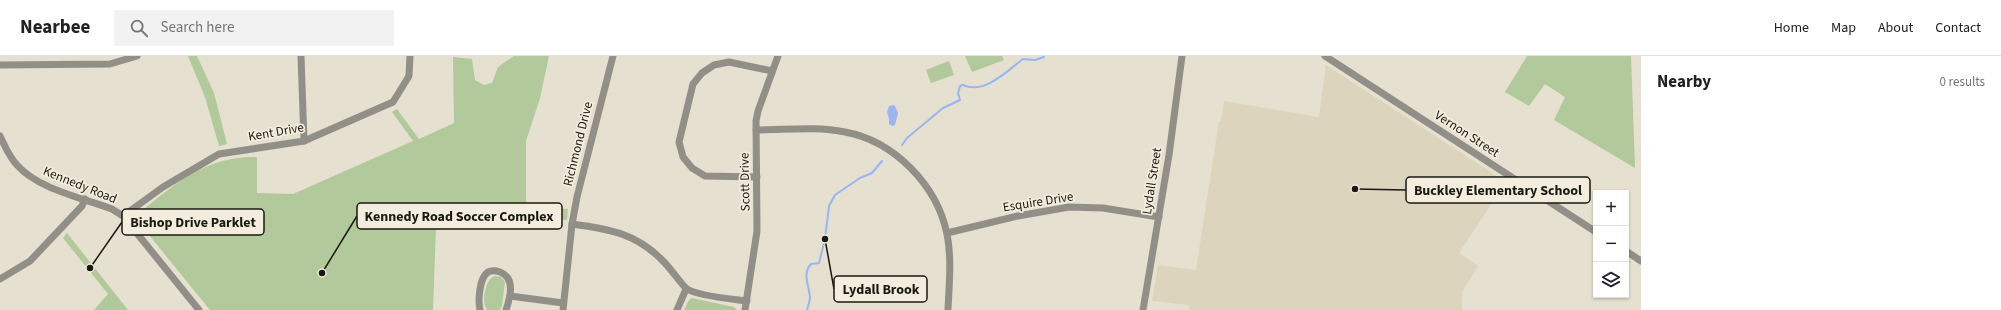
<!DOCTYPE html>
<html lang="en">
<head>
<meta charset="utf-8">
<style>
	:root { --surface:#fff; --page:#f2f2f2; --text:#202124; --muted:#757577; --line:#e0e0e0 }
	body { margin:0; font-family:"Source Sans 3",sans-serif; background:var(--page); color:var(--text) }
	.controls { position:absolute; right:12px; bottom:12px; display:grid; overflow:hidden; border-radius:0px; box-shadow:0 1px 3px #0004 }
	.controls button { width:36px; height:36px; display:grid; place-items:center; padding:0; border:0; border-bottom:1px solid var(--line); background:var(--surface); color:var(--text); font:20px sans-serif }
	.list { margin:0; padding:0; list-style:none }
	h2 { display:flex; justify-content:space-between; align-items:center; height:52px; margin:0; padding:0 16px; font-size:17px }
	h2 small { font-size:13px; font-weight:400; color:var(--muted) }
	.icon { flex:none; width:22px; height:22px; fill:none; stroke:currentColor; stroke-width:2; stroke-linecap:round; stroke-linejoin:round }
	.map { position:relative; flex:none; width:1641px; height:254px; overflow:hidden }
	header { display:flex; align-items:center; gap:24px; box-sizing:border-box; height:56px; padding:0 20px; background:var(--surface); border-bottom:1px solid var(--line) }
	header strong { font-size:19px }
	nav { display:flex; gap:22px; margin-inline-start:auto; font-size:14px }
	.search { width:280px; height:36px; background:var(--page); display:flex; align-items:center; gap:10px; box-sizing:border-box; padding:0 14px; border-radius:0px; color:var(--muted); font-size:15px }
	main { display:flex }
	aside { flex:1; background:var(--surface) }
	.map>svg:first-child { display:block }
	.built { fill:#dcd4bd }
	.green { fill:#b2c99b }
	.water { fill:#9ab6f1 }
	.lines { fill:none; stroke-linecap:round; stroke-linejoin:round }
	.stream { stroke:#9ab6f1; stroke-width:2 }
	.minor { stroke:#928f88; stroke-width:7 }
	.labels { text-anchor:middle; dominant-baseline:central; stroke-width:3.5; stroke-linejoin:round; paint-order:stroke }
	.street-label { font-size:13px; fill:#1a1812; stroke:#f2eddd }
	.leader { fill:none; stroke:#1a1812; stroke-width:1.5 }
	.callout-dot { fill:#1a1812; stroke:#f2eddd; stroke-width:1.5 }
	.callout { fill:#f2eddd; stroke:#1a1812; stroke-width:1.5 }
	.callout-label { font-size:14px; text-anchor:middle; font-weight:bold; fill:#1a1812 }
</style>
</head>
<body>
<header>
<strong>Nearbee</strong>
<div class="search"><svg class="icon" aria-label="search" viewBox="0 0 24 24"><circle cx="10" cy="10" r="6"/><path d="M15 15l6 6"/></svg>Search here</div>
<nav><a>Home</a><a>Map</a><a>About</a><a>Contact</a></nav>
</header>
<main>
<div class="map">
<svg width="1641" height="254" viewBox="0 0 1641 254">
	<rect width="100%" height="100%" fill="#e5e0d0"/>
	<path class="built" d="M 1326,9 L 1506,126 L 1459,197 L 1478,210 L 1462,236 L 1462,254 L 1189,254 L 1189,249 L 1152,245 L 1158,209 L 1196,214 L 1219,65 L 1221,65 L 1224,45 L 1319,61 Z"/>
	<g class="green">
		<path d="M 188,0 L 197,0 L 214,37 L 227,88 L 219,90 L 205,41 Z"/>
		<path d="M 514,0 L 549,0 L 540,42 L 526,85 L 526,151 L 568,153 L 567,164 L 526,162 L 436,170 L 433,254 L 210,254 L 136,163 L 137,159 C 175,128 205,100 257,101 L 257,137 L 293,138 L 413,85 L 392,56 L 397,53 L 419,83 L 454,67 L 453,1 L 472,3 L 475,24 L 484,29 L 492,27 L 498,11 Z"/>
		<path d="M 965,0 L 1002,0 L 1004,4 L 972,16 Z"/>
		<path d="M 1527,0 L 1631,0 L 1635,112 L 1554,64 L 1565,41 L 1545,28 L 1529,50 L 1505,36 Z"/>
		<path d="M 949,5 L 954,19 L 931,27 L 926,14 Z"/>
		<path d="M 67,177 L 128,254 L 94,254 L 108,238 L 63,182 Z"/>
		<path d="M 495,220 L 501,221 L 505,226 L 502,250 L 500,254 L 487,254 C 481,246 485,223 495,220 Z"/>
		<path d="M 692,242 L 734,251 L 737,254 L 684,254 L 689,244 Z"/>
	</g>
	<path class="water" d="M 893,49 L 895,50 L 898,57 L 895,69 L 892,70 L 889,68 L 889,63 L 887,56 L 889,50 Z"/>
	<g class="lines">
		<g class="stream">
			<path d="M 902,89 L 907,82 L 943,52 L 960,44 L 958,37 L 960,30 L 963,29 C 984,39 1007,15 1023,3 L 1035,4 L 1044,1 L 1043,0"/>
			<path d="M 807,254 C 808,250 810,245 810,241 C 809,229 802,218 811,208 L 819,207 L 825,183 L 829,150 L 835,139 L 860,122 L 872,117 L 882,105"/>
		</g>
		<g class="minor">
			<path d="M 301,0 L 304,85"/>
			<path d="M 1325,0 L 1596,176"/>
			<path d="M 0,9 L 110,8 L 137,0"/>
			<path d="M 756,74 C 785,74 816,70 845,76 C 894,85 937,129 947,178 C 952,203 949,229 948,254"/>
			<path d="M 0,80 C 5,90 9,101 17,109 C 38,133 82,142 112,153 L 123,160 L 199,254"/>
			<path d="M 757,121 L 705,120 L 692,112 L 683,101 L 679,86 L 693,28 L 702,17 L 714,9 L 729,6 L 772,15"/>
			<path d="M 123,160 L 163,131 L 219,98 L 304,85 L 393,46 L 409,20 L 410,0"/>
			<path d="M 572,168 C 609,173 636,177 663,205 C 669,210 683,231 687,233 C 697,240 733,243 747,245"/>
			<path d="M 947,177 L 1018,160 L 1069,151 L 1103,152 L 1159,161"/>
			<path d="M 1626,195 L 1641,205"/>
			<path d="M 0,223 L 30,205 L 82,150 L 85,143"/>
			<path d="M 510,240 L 563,247"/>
			<path d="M 480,254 C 478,245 479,222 488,216 C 492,214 497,215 500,216 C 516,222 510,242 506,254"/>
			<path d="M 563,254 L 572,168 L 577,141 L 613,0"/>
			<path d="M 677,254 L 686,233"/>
			<path d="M 745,254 L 757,175 L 756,65 L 758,55 L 778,0"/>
			<path d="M 1143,254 L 1169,99 L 1182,0"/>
		</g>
	</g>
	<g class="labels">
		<g class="street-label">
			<text transform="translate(276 76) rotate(-10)">Kent Drive</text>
			<text transform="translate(1467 78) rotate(33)">Vernon Street</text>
			<text transform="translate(578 88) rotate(-76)">Richmond Drive</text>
			<text transform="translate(1152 125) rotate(-81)">Lydall Street</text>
			<text transform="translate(745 126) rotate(-91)">Scott Drive</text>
			<text transform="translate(80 129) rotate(22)">Kennedy Road</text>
			<text transform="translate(1038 146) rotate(-9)">Esquire Drive</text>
		</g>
	</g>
	<path class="leader" d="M1355 133L1406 134M322 217L357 160M90 212L122 166M825 183L834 233"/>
	<g class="callout-dot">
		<circle cx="1355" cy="133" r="4"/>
		<circle cx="322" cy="217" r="4"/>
		<circle cx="90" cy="212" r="4"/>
		<circle cx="825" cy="183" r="4"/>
	</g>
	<g class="callout">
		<rect x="1406" y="121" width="184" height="26" rx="4"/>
		<rect x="357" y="147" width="205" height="26" rx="4"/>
		<rect x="122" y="153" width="142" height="26" rx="4"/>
		<rect x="834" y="220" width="93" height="26" rx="4"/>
	</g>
	<g class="callout-label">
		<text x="1498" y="139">Buckley Elementary School</text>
		<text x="459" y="165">Kennedy Road Soccer Complex</text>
		<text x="193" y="171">Bishop Drive Parklet</text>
		<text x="881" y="238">Lydall Brook</text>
	</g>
</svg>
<div class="controls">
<button>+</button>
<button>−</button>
<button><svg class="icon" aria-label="layers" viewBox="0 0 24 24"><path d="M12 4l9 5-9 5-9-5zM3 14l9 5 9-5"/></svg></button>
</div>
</div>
<aside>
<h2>Nearby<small>0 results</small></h2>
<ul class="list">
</ul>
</aside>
</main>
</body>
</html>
